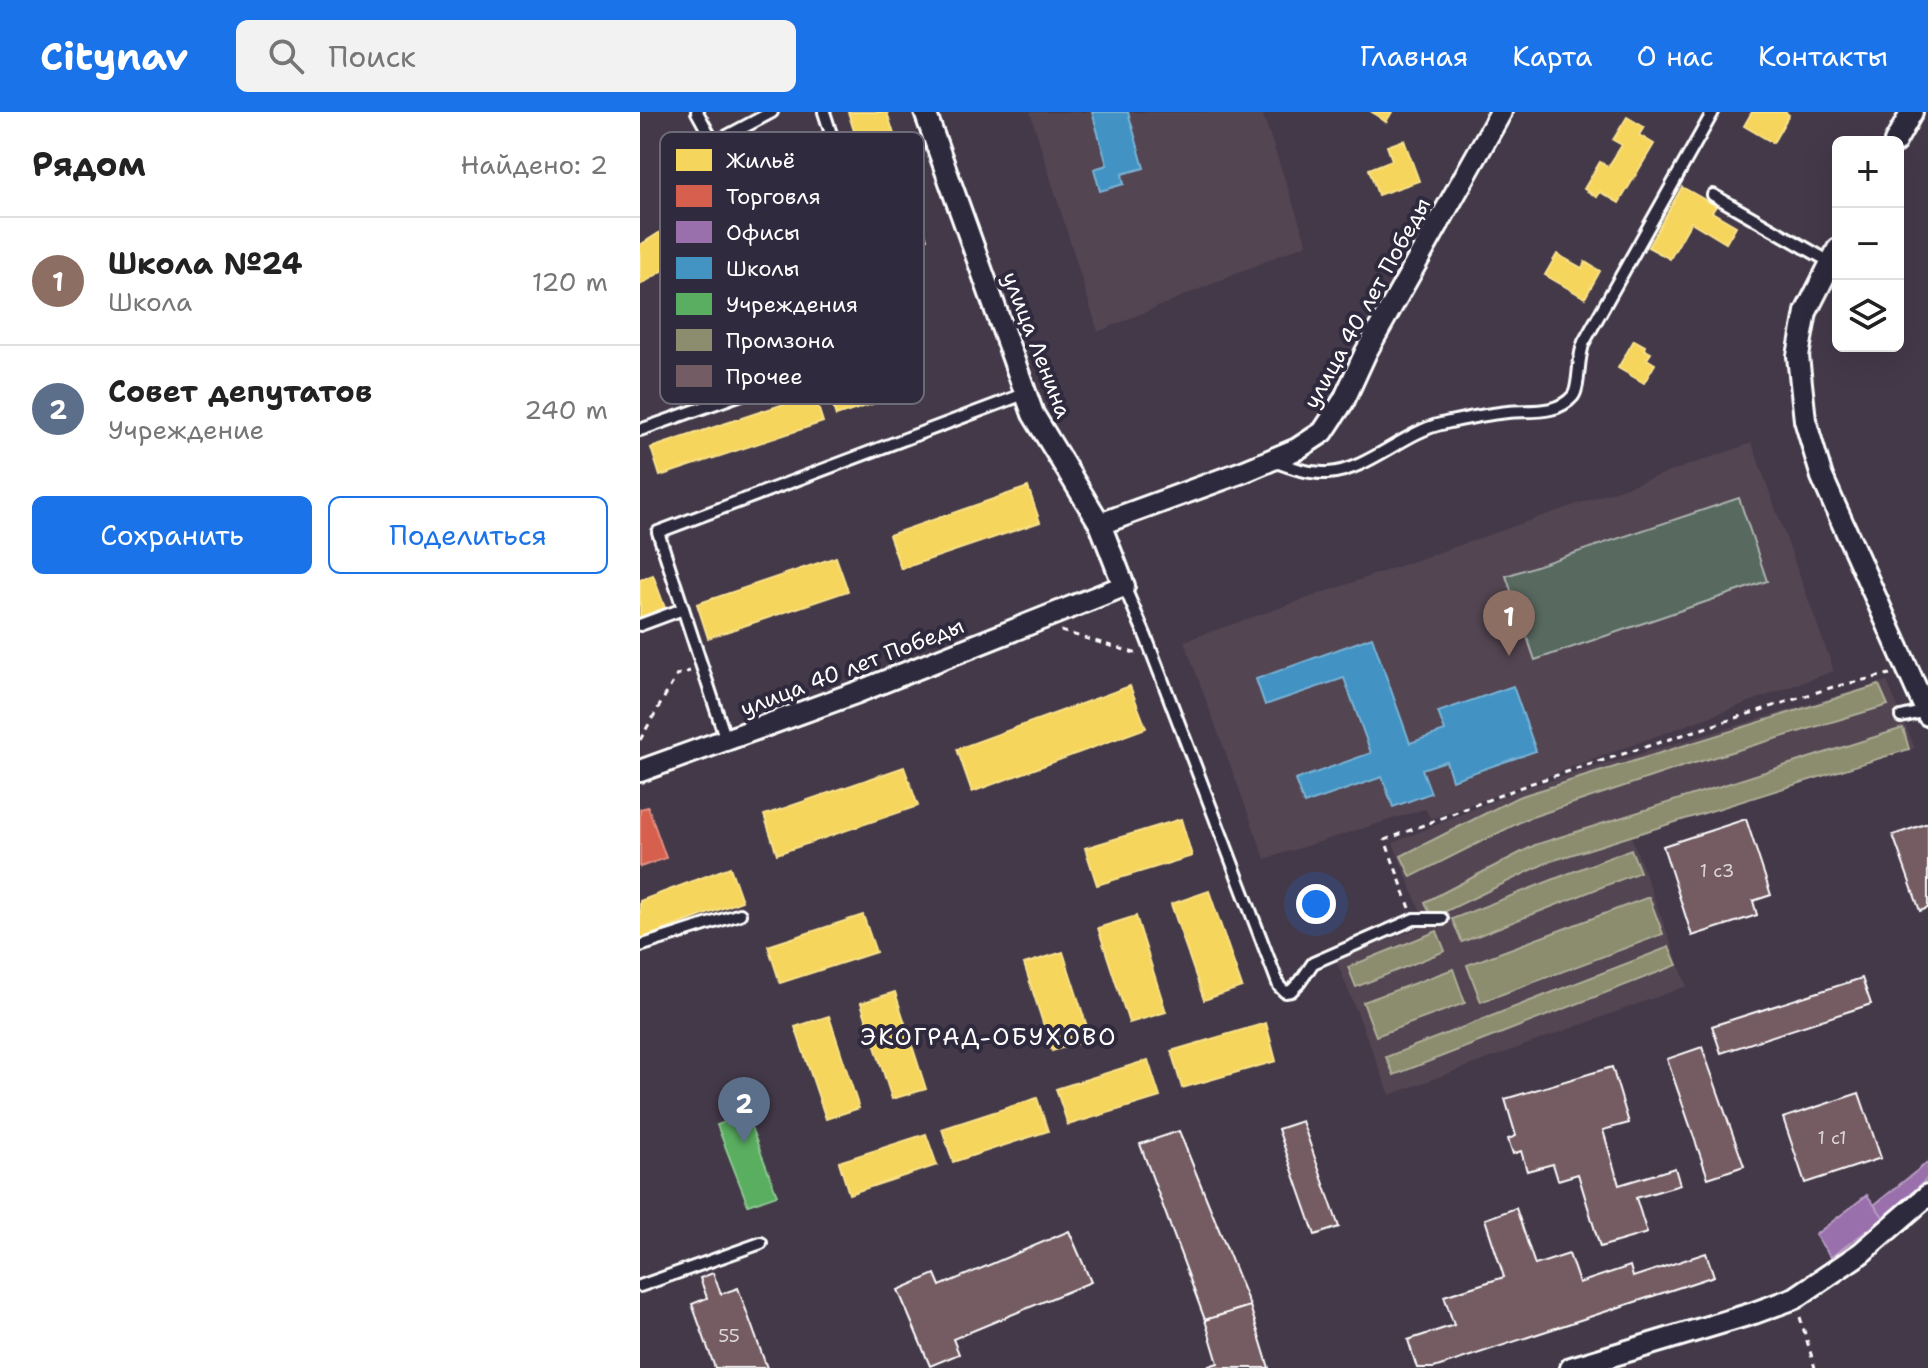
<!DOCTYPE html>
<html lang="ru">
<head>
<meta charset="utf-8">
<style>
	:root { --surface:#fff; --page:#f2f2f2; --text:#222; --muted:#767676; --line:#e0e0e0; --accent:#1a73e8 }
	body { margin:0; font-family:"Shantell Sans",sans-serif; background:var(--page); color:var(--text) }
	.controls { position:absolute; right:24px; top:24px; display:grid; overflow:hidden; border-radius:12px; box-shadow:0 8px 32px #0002 }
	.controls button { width:72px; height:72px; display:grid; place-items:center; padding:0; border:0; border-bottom:2px solid var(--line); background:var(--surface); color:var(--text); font:40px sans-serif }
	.you { position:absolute; left:676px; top:792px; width:28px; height:28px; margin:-20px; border:6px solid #fff; border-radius:50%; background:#1a73e8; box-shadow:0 0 0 12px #1a73e833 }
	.badge { display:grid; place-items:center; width:52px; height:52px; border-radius:50%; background:var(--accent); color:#fff; font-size:26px; font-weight:700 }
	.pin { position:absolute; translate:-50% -66px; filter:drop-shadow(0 2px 4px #0008) }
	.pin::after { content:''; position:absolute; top:42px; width:28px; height:24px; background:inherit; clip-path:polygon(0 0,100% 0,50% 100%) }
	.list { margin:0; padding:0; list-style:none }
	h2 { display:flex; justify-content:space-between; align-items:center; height:104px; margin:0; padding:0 32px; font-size:34px }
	h2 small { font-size:26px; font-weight:400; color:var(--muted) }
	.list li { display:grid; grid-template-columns:52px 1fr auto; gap:24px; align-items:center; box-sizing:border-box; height:128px; padding:0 32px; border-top:2px solid var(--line) }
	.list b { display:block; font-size:30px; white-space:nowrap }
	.list p { margin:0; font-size:26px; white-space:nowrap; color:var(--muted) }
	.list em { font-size:26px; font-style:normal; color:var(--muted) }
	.actions { display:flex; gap:16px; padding:24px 32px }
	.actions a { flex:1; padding:18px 0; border:2px solid var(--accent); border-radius:12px; text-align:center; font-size:28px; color:var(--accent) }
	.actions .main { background:var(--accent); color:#fff }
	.icon { flex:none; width:44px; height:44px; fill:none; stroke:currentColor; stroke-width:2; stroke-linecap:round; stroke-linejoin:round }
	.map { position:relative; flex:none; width:1288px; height:1256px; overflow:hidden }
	header { display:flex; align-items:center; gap:48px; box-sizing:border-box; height:112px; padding:0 40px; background:var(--accent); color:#fff }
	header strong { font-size:38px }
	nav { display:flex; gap:44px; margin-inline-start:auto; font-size:28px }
	.search { width:560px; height:72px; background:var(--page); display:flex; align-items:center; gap:20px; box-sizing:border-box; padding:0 28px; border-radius:12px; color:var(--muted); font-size:30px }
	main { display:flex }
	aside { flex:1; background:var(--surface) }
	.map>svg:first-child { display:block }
	.built { fill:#524451 }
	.green { fill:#586961; stroke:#acb4b0; stroke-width:2 }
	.homes { fill:#f6d55c; stroke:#f9e28d; stroke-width:2 }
	.shops { fill:#d6604d; stroke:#e29082; stroke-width:2 }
	.offices { fill:#9970ab; stroke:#b89bc4; stroke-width:2 }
	.schools { fill:#4393c3; stroke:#7bb3d5; stroke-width:2 }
	.public { fill:#5aae61; stroke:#8cc690; stroke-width:2 }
	.industry { fill:#8c8c6e; stroke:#aeae9a; stroke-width:2 }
	.building { fill:#745c64; stroke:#fff; stroke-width:2 }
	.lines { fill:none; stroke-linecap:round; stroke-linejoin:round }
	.service-casing { stroke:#fff; stroke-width:16 }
	.minor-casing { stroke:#fff; stroke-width:26 }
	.path { stroke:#fff; stroke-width:3; stroke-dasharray:6 6; stroke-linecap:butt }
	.service { stroke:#2f2a3d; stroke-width:10 }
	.minor { stroke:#2f2a3d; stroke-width:20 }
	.labels { text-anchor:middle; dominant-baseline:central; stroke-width:8; stroke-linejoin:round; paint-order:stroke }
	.number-label { font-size:18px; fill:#dcd6d8 }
	.street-label { font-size:22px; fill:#fff; stroke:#2f2a3d }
	.neighbourhood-label { font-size:24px; letter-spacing:2px; fill:#fff; stroke:#2f2a3d }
	.key { fill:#2f2a3d; stroke:#6d6a77; stroke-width:2 }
	.key-label { font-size:22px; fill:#fff }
</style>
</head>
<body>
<header>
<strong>Citynav</strong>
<div class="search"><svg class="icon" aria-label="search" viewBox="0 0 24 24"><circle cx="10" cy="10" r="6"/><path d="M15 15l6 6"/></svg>Поиск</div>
<nav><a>Главная</a><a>Карта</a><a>О нас</a><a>Контакты</a></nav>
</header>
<main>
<aside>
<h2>Рядом<small>Найдено: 2</small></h2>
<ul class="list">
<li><span class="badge" style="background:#8d6e63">1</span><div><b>Школа №24</b><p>Школа</p></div><em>120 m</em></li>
<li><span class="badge" style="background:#5c6f8a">2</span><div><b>Совет депутатов</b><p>Учреждение</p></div><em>240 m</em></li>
</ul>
<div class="actions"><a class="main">Сохранить</a><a>Поделиться</a></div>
</aside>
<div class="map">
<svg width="1288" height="1256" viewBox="0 0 1288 1256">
	<rect width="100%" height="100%" fill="#443949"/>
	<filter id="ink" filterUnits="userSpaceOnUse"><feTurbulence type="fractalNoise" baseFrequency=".0125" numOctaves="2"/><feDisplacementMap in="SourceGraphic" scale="16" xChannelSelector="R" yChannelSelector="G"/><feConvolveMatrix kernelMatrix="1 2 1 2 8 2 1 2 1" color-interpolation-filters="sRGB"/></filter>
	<g filter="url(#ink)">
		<g class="built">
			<path d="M 390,0 L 622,0 L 667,132 L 458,220 Z"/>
			<path d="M 1112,331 L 1194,559 L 791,707 L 785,697 L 625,747 L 544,529 Z"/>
			<path d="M 1247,569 L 1275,636 L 991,724 L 1047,874 L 750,983 L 696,848 L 786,813 L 753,731 L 881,677 Z"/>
		</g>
		<path class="green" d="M 1099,386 L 1127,469 L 895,548 L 866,464 Z"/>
		<g class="homes">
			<path d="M 208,0 L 247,0 L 287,127 L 252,138 Z"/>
			<path d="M 732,0 L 752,0 L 746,10 Z"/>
			<path d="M 1112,0 L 1145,0 L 1149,3 L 1133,31 L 1104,14 Z"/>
			<path d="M 987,5 L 1004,15 L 999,23 L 1014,32 L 979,91 L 960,80 L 957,85 L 944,77 L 960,50 L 968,55 L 982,33 L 973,28 Z"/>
			<path d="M 764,28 L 779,69 L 738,83 L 729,57 L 752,48 L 747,34 Z"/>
			<path d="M 1042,75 L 1076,94 L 1072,100 L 1096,114 L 1086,131 L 1051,110 L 1030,147 L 1008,135 Z"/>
			<path d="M 30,114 L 48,143 L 0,173 L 0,133 Z"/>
			<path d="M 247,140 L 284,257 L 238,271 L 244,288 L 196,304 L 186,273 L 234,257 L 227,238 L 245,232 L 218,150 Z"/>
			<path d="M 917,142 L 942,156 L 945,150 L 960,159 L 945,186 L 905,163 Z"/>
			<path d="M 994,228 L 1005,234 L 1004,237 L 1011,241 L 1007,247 L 1015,252 L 1004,271 L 978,256 Z"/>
			<path d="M 174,282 L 183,310 L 20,364 L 11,336 Z"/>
			<path d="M 388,375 L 400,410 L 261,457 L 249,423 Z"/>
			<path d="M 196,445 L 208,479 L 68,526 L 57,492 Z"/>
			<path d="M 13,463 L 25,496 L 0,505 L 0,468 Z"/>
			<path d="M 490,574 L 506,616 L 332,680 L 317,637 Z"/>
			<path d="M 264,655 L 278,694 L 137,742 L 124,703 Z"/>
			<path d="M 541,707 L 552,744 L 457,773 L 445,736 Z"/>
			<path d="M 90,755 L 102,789 L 0,827 L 0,789 Z"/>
			<path d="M 569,779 L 602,875 L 564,888 L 531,792 Z"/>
			<path d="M 223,803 L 236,840 L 140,871 L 128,834 Z"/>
			<path d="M 496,804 L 526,900 L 489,911 L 458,816 Z"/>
			<path d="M 423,840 L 451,927 L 412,939 L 384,852 Z"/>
			<path d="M 255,880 L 286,977 L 252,987 L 221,891 Z"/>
			<path d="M 189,904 L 219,996 L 186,1007 L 155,915 Z"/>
			<path d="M 626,911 L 636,949 L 542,976 L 531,939 Z"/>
			<path d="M 508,948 L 520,985 L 428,1013 L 416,977 Z"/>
			<path d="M 397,986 L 408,1019 L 313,1050 L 302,1017 Z"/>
			<path d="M 286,1022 L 297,1053 L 209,1082 L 199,1050 Z"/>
		</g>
		<path class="shops" d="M 8,695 L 26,746 L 0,755 L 0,697 Z"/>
		<g class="offices">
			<path d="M 1288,1050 L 1288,1066 L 1244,1106 L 1234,1093 Z"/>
			<path d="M 1227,1083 L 1244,1106 L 1191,1145 L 1175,1123 Z"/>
		</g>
		<g class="schools">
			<path d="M 452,0 L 488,0 L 504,56 L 482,62 L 484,72 L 460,79 L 454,57 L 467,53 Z"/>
			<path d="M 732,525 L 770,631 L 805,619 L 798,600 L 873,574 L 896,639 L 812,668 L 806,649 L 782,657 L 791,681 L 753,695 L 742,665 L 664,692 L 655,668 L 731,641 L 704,566 L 625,593 L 616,567 Z"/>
		</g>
		<path class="public" d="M 106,1002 L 137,1083 L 108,1093 L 77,1013 Z"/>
		<g class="industry">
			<path d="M 1239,573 L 1248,593 L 1038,656 L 886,707 L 771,765 L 761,744 L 878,685 Z"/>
			<path d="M 1263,616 L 1269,637 L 908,750 L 792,806 L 785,790 L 895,733 Z"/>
			<path d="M 991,737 L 1000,760 L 822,830 L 812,807 Z"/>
			<path d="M 1009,785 L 1023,822 L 841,890 L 827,853 Z"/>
			<path d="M 797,819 L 805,839 L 716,875 L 708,855 Z"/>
			<path d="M 1029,835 L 1037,853 L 754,963 L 746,945 Z"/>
			<path d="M 813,857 L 825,891 L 736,924 L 723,890 Z"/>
		</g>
		<g class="building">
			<path d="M 1106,707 L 1131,783 L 1113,789 L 1117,803 L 1052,824 L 1023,734 Z"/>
			<path d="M 1288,711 L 1288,796 L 1280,799 L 1253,723 Z"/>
			<path d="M 1222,866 L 1231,892 L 1081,941 L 1072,914 Z"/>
			<path d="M 1062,935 L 1104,1054 L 1068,1066 L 1027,947 Z"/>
			<path d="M 972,955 L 989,1011 L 963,1018 L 979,1073 L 1035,1056 L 1040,1073 L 996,1086 L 1007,1121 L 960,1135 L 938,1062 L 918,1068 L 913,1052 L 887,1059 L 881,1039 L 873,1042 L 868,1027 L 876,1024 L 865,987 Z"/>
			<path d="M 1219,981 L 1241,1046 L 1165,1071 L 1143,1006 Z"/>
			<path d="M 662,1009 L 699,1115 L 675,1123 L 638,1017 Z"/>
			<path d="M 539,1019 L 610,1194 L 565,1208 L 500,1032 Z"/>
			<path d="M 876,1096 L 895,1153 L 929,1142 L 939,1171 L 990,1154 L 993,1165 L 1066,1141 L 1074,1164 L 794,1256 L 777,1256 L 768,1228 L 814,1213 L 804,1184 L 864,1165 L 845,1107 Z"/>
			<path d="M 429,1119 L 451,1170 L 313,1227 L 319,1242 L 290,1254 L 258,1178 L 295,1162 L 300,1174 Z"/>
			<path d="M 73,1161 L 81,1182 L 98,1176 L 127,1256 L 75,1256 L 52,1192 L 67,1186 L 60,1166 Z"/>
			<path d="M 610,1194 L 629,1256 L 563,1256 L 578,1251 L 565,1208 Z"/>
		</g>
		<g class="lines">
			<g class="service-casing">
				<g id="service">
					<path d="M 57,0 L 74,31 L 132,0"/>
					<path d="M 1073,83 L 1190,150"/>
					<path d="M 0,318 L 167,259 L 220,235 L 195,158 L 224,125 L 184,0"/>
					<path d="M 634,349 C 652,356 669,362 688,361 C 726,359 765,320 801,312 C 823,307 847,302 868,300 C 890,298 917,303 933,284 C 940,275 937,246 944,230 L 1073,0"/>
					<path d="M 484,474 L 506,525 L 639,874 L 645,880 L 651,879 L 660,870 L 673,851 L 774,807 L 802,807"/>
					<path d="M 0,513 L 43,497"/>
					<path d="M 1261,605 L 1286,599"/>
					<path d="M 86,628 L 18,420 L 387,281"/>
					<path d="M 0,834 L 100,802"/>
					<path d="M 0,1174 L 121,1131"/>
				</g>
			</g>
			<g class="minor-casing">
				<g id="minor">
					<path d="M 1255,30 L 1272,0"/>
					<path d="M 1198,137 L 1166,200 L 1158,244 L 1165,308 L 1182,365 L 1288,603"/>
					<path d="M 460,412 L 605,359 L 657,337 L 683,320 L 704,288 L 726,240 L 861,0"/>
					<path d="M 0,659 L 218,580 L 484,474 L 460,412 L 393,302 L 285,0"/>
					<path d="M 931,1256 L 1114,1201 L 1155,1186 L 1221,1141 L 1288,1083"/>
				</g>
			</g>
			<g class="path">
				<path d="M 421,519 L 498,542"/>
				<path d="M 0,628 L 37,563 L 50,559"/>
				<path d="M 770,796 L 745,728 L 889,672 L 1193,575 L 1250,562"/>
				<path d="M 1160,1205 L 1175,1256"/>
			</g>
			<use href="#service" class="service"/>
			<use href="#minor" class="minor"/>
		</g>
	</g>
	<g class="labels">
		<g class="number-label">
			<text x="1077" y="759">1 с3</text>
			<text x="1192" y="1026">1 с1</text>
			<text x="89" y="1224">55</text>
		</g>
		<g class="street-label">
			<text transform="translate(727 191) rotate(-61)">улица 40 лет Победы</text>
			<text transform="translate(397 233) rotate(69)">улица Ленина</text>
			<text transform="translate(212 555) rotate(-21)">улица 40 лет Победы</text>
		</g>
		<g class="neighbourhood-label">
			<text x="349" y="925">ЭКОГРАД-ОБУХОВО</text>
		</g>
	</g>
	<rect x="20" y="20" width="264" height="272" rx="12" class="key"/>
	<rect x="36" y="37" width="36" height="22" fill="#f6d55c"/>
	<rect x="36" y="73" width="36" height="22" fill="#d6604d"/>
	<rect x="36" y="109" width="36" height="22" fill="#9970ab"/>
	<rect x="36" y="145" width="36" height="22" fill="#4393c3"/>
	<rect x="36" y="181" width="36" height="22" fill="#5aae61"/>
	<rect x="36" y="217" width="36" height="22" fill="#8c8c6e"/>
	<rect x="36" y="253" width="36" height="22" fill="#745c64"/>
	<g class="key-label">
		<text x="86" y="56">Жильё</text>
		<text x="86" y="92">Торговля</text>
		<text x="86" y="128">Офисы</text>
		<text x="86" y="164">Школы</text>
		<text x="86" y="200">Учреждения</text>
		<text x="86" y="236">Промзона</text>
		<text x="86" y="272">Прочее</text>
	</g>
</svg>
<div class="controls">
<button>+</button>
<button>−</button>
<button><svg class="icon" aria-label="layers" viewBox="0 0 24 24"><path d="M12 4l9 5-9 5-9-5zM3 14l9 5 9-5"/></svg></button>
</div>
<div class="you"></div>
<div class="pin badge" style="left:869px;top:544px;background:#8d6e63">1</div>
<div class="pin badge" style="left:104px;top:1031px;background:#5c6f8a">2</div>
</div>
</main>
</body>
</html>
